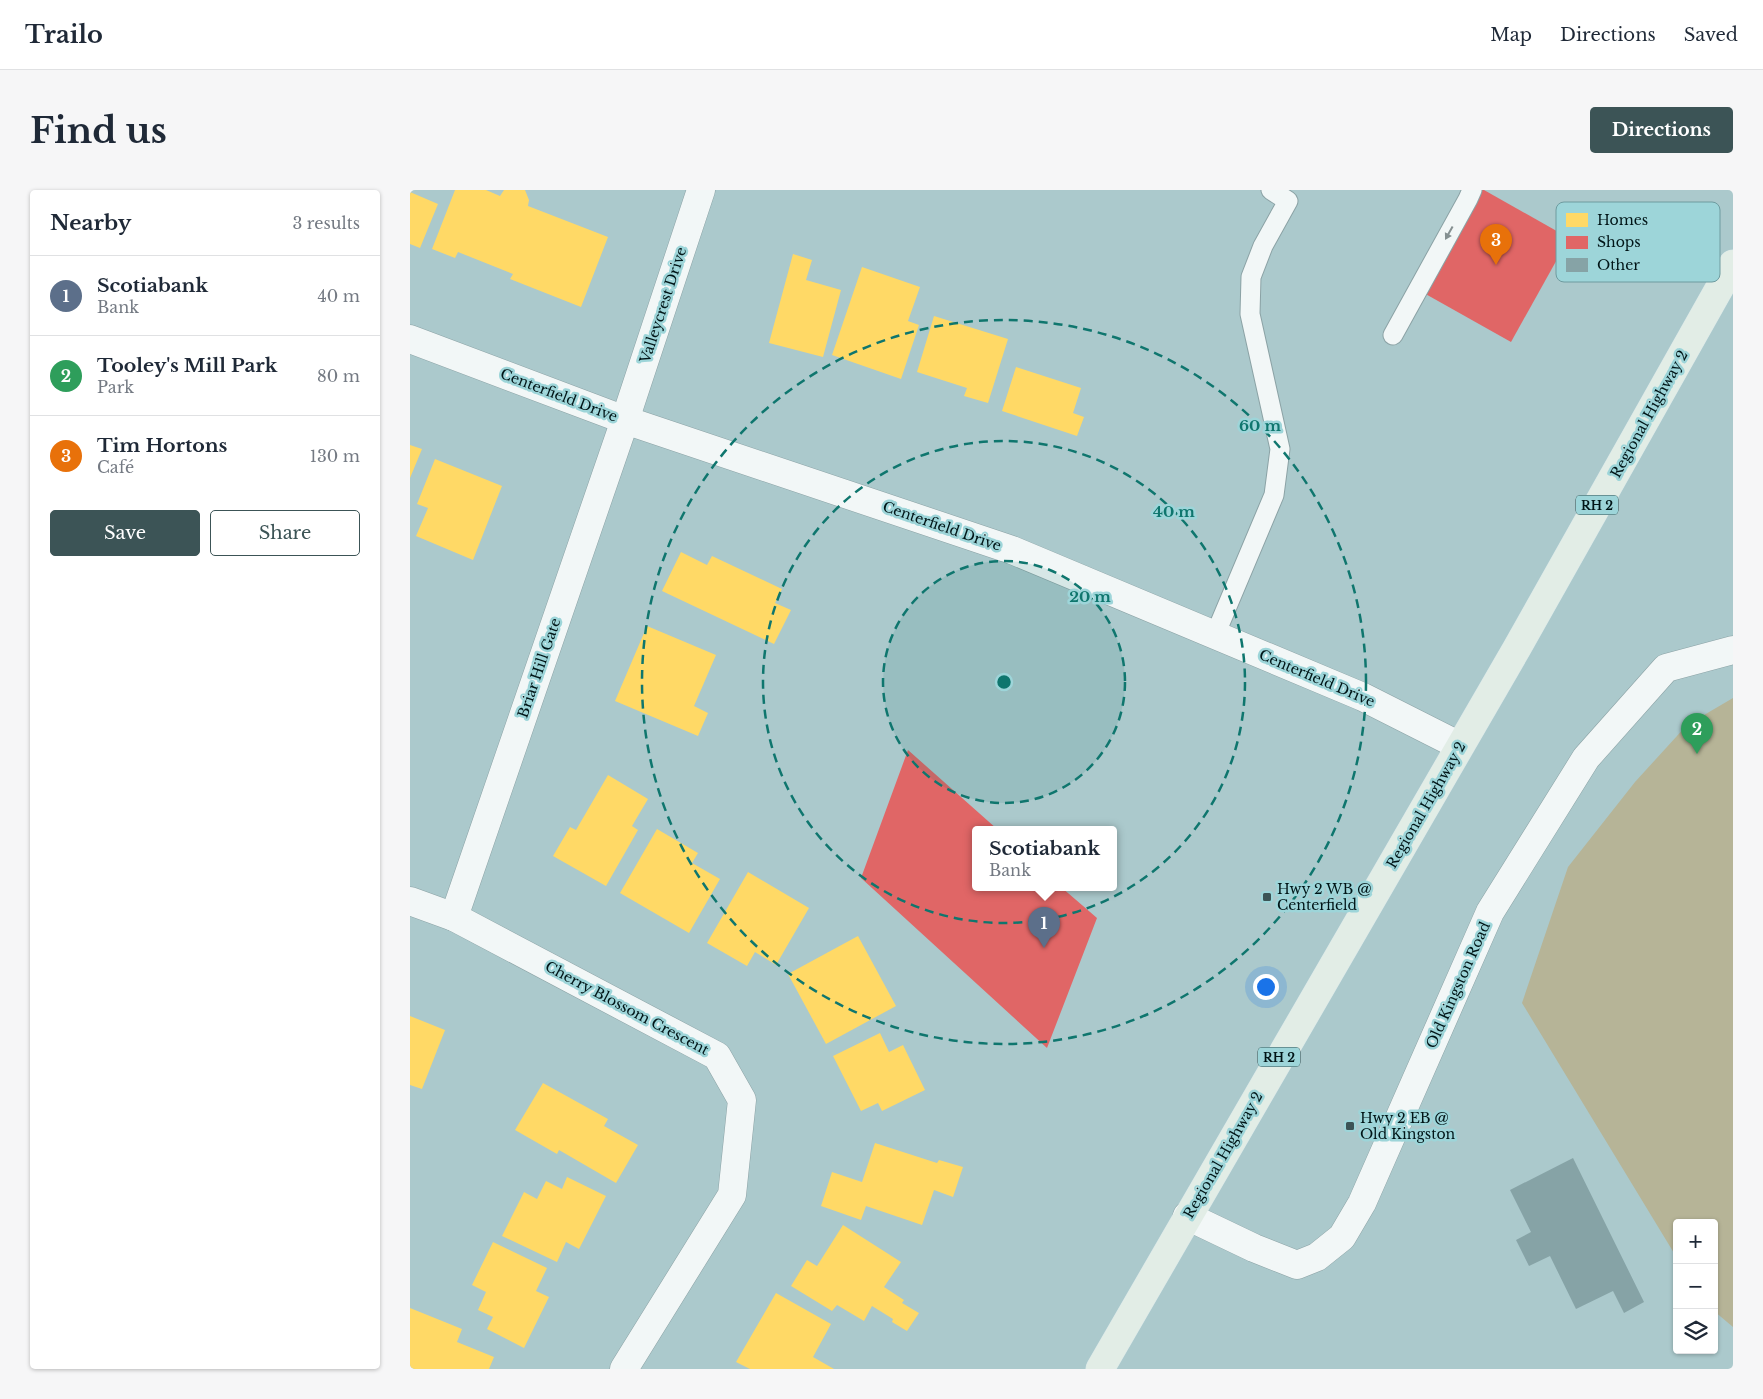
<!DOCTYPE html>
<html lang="en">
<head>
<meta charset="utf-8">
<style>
	:root { --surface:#fff; --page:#f6f6f7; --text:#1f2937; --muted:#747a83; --line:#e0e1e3; --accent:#3c5456 }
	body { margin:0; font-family:"Libre Baskerville",serif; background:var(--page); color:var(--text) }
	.controls { position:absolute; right:15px; bottom:15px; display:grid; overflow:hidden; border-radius:5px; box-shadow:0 1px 4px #0004 }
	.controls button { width:45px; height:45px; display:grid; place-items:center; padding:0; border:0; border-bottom:1px solid var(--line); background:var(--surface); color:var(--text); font:25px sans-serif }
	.you { position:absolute; left:855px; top:796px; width:18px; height:18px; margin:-12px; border:4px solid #fff; border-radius:50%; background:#1a73e8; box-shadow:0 0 0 8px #1a73e833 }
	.badge { display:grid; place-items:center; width:32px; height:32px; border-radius:50%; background:var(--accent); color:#fff; font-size:16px; font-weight:700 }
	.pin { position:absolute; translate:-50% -41px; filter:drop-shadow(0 1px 2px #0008) }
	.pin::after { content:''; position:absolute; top:26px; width:18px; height:15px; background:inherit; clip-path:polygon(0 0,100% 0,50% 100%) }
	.popup { position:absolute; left:562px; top:636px; width:145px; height:65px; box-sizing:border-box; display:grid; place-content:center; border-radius:5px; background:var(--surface); filter:drop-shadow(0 1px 4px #0005); font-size:16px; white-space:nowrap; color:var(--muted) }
	.popup b { font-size:19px; color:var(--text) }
	.popup::after { content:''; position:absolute; left:50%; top:100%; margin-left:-10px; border:10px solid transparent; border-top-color:var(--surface) }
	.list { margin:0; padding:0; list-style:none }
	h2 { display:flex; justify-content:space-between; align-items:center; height:65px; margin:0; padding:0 20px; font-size:21px }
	h2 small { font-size:16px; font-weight:400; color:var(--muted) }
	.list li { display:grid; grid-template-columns:32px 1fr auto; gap:15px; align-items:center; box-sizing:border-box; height:80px; padding:0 20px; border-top:1px solid var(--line) }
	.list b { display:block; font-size:19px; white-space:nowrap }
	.list p { margin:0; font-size:16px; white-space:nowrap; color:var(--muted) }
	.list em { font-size:16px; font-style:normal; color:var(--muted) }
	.actions { display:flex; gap:10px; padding:15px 20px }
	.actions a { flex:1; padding:11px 0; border:1px solid var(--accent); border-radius:5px; text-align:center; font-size:18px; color:var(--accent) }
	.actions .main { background:var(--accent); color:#fff }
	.icon { flex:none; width:28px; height:28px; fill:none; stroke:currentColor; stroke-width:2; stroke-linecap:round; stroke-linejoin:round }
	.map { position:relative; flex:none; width:1323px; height:1179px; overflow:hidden; border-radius:5px }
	header { display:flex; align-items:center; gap:30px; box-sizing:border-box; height:70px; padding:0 25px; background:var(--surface); border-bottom:1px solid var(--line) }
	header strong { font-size:24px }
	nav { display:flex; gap:28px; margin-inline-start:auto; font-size:18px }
	.intro { display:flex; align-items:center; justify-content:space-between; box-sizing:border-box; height:120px; padding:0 30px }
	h1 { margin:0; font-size:35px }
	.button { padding:12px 22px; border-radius:5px; background:var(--accent); color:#fff; font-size:18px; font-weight:700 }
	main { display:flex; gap:30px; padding:0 30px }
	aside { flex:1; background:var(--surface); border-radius:5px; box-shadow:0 1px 4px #0004 }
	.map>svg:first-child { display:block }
	.green { fill:#b6b497 }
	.homes { fill:#ffd966 }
	.shops { fill:#e06666 }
	.building { fill:#86a3a6 }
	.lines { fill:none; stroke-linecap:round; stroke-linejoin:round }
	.lane-casing { stroke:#8ba2a5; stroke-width:21 }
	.street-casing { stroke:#8ba2a5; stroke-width:29 }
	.primary-casing { stroke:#d9e7e8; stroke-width:29 }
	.lane { stroke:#f2f7f7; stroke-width:19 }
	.street { stroke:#f2f7f7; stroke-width:28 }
	.primary { stroke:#e2ede6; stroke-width:28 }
	.oneway { fill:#869192 }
	.ring { fill:none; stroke:#0f766e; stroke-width:2.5; stroke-dasharray:9 6 }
	.poi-dot { fill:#3c5456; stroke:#9dd5d9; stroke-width:2 }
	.labels { text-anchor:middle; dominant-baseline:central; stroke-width:5; stroke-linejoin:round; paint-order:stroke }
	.shield { fill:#9dd5d9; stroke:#304f51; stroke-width:1 }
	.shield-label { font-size:12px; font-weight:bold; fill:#011517 }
	.street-label { font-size:14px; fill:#011517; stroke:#9dd5d9 }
	.poi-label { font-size:14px; fill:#011517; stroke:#9dd5d9; text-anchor:start }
	.key { fill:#9dd5d9; stroke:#6e9b9f; stroke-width:1 }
	.key-label { font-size:14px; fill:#011517 }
	.centre { fill:#0f766e; stroke:#9dd5d9; stroke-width:2.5 }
	.ring-label { font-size:15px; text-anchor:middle; font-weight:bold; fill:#0f766e; stroke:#9dd5d9; stroke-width:5; stroke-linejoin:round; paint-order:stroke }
</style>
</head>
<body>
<header>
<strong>Trailo</strong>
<nav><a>Map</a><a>Directions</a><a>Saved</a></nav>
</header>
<div class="intro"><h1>Find us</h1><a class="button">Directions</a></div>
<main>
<aside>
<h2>Nearby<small>3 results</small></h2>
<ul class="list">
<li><span class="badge" style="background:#5c6f8a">1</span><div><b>Scotiabank</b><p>Bank</p></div><em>40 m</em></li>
<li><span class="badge" style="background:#2e9e5b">2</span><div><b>Tooley's Mill Park</b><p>Park</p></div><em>80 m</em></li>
<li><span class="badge" style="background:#e8710a">3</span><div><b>Tim Hortons</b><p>Café</p></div><em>130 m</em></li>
</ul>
<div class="actions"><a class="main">Save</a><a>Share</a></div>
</aside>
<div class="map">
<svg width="1323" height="1179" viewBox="0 0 1323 1179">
	<rect width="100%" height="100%" fill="#abc9cc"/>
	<path class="green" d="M 1323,508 L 1323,1137 L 1304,1121 L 1304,1033 L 1267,1033 L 1267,1068 L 1112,813 L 1158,677 L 1225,592 L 1277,535 Z"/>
	<g class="homes">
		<path d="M 45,0 L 76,0 L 90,6 L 94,0 L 115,0 L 119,10 L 118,16 L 198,47 L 171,117 L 100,89 L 103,84 L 48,62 L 45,68 L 22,59 Z"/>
		<path d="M 0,2 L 28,14 L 10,58 L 0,54 Z"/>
		<path d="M 383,64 L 402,70 L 396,90 L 431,100 L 413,167 L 359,153 Z"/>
		<path d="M 452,77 L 510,97 L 498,131 L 509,135 L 491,189 L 422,165 Z"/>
		<path d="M 524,126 L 598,149 L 578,213 L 554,206 L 557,198 L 507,182 Z"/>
		<path d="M 606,177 L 671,198 L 663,223 L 674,227 L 667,246 L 592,221 Z"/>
		<path d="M 0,255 L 12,259 L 0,288 Z"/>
		<path d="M 25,269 L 92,296 L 63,370 L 6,346 L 18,318 L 7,314 Z"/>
		<path d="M 271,362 L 297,375 L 302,366 L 372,399 L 365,413 L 381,420 L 364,454 L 252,401 Z"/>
		<path d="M 237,436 L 306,465 L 284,516 L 298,523 L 288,546 L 205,511 Z"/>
		<path d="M 198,585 L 238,609 L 222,636 L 228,640 L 196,696 L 143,666 L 160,637 L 166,640 Z"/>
		<path d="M 247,639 L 288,663 L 282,673 L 310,689 L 279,743 L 210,703 Z"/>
		<path d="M 338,682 L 399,718 L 366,775 L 345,762 L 337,776 L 297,753 Z"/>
		<path d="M 448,746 L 486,816 L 416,854 L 378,784 Z"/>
		<path d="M 0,826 L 35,840 L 12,899 L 0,895 Z"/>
		<path d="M 470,843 L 479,862 L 493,855 L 515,900 L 472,921 L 468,913 L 451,921 L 423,866 Z"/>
		<path d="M 133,893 L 198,929 L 194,936 L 228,955 L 206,993 L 149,960 L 147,964 L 105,940 Z"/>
		<path d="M 465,953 L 527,973 L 529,970 L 553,977 L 543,1007 L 524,1000 L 512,1035 L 456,1016 L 451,1030 L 411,1016 L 422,982 L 452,992 Z"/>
		<path d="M 157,987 L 196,1006 L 169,1059 L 156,1052 L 147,1072 L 92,1046 L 114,1002 L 127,1009 L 136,991 L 152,999 Z"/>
		<path d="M 433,1035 L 491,1072 L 474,1097 L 494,1110 L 492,1113 L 509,1123 L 497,1141 L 482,1132 L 483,1129 L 462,1116 L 454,1131 L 427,1115 L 422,1121 L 381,1096 L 397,1070 L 407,1076 Z"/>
		<path d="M 83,1052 L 137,1078 L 126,1101 L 139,1107 L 114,1158 L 77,1139 L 83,1127 L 68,1120 L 76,1102 L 62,1095 Z"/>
		<path d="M 366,1103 L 421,1134 L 403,1167 L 424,1179 L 340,1179 L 326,1172 Z"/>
		<path d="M 0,1118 L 52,1139 L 47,1152 L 84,1167 L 79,1179 L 0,1179 Z"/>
	</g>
	<g class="shops">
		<path d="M 1070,0 L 1074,0 L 1159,48 L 1101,152 L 1012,102 Z"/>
		<path d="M 498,560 L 587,639 L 565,639 L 565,697 L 651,697 L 687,728 L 637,858 L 451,688 Z"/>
	</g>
	<path class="building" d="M 1163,968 L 1234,1112 L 1214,1123 L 1203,1101 L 1166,1119 L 1140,1066 L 1119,1076 L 1106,1050 L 1121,1042 L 1100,1000 Z"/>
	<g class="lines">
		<g class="lane-casing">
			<g id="lane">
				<path d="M 983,145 L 1058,9 L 1062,0"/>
				<path d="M 805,445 L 864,305 L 870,259 L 840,124 L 841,87 L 853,56 L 878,11 L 861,0"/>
			</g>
		</g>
		<g class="street-casing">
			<g id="street">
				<path d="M 0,149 L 215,230 L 602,360 L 953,507 L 1050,556"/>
				<path d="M 0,711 L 44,727 L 307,866 L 332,910 L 322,1005 L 214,1179"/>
				<path d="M 44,727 L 215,230 L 291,0"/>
				<path d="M 777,1026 L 844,1058 L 887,1075 L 907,1067 L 932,1047 L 952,1013 L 1080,722 L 1176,568 L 1256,478 L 1323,460"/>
			</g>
		</g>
		<g class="primary-casing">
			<path id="primary" d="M 690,1179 L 1107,458 L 1323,74"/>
		</g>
		<use href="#lane" class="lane"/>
		<use href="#street" class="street"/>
		<use href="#primary" class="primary"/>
	</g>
	<defs><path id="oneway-solid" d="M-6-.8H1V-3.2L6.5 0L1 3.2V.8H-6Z" transform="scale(1.25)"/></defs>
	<use class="oneway" href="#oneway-solid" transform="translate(1039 43) rotate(119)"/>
	<circle cx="594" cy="492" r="121" fill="#0f766e" fill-opacity=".12"/>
	<g class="ring">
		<circle cx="594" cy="492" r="121"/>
		<circle cx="594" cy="492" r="241"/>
		<circle cx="594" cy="492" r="362"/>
	</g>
	<g class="poi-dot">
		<rect x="852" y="702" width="10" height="10" rx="2.5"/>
		<rect x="935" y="931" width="10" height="10" rx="2.5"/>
	</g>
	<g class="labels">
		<g class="shield">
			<rect x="1166" y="305.5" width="42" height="19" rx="4"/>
			<rect x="848" y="857.5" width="42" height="19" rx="4"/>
		</g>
		<g class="shield-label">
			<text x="1187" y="315">RH 2</text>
			<text x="869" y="867">RH 2</text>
		</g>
		<g class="street-label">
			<text transform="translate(253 115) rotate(-72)">Valleycrest Drive</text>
			<text transform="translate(149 205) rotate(21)">Centerfield Drive</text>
			<text transform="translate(1239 224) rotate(-61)">Regional Highway 2</text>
			<text transform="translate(532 336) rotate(19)">Centerfield Drive</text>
			<text transform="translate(129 478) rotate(-71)">Briar Hill Gate</text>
			<text transform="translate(907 488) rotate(23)">Centerfield Drive</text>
			<text transform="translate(1016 615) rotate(-60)">Regional Highway 2</text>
			<text transform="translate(1048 795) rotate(-66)">Old Kingston Road</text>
			<text transform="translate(217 818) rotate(28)">Cherry Blossom Crescent</text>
			<text transform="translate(813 965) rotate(-60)">Regional Highway 2</text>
		</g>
		<g class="poi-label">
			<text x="867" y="699">Hwy 2 WB @<tspan x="867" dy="16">Centerfield</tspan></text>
			<text x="950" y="928">Hwy 2 EB @<tspan x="950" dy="16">Old Kingston</tspan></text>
		</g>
	</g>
	<rect x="1146" y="12" width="164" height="80" rx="8" class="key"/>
	<rect x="1156" y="23" width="22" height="14" fill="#ffd966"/>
	<rect x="1156" y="46" width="22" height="13" fill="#e06666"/>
	<rect x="1156" y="68" width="22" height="14" fill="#86a3a6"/>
	<g class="key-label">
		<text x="1187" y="35">Homes</text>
		<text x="1187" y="57">Shops</text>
		<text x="1187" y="80">Other</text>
	</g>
	<circle cx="594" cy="492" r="8" class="centre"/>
	<g class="ring-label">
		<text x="850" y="241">60 m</text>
		<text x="764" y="327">40 m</text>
		<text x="680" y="412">20 m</text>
	</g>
</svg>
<div class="controls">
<button>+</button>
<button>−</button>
<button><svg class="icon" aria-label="layers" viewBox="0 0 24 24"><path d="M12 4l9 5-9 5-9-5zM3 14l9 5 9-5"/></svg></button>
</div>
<div class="you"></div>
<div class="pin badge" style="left:634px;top:758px;background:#5c6f8a">1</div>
<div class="popup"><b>Scotiabank</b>Bank</div>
<div class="pin badge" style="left:1287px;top:564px;background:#2e9e5b">2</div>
<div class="pin badge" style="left:1086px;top:75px;background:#e8710a">3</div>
</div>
</main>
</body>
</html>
